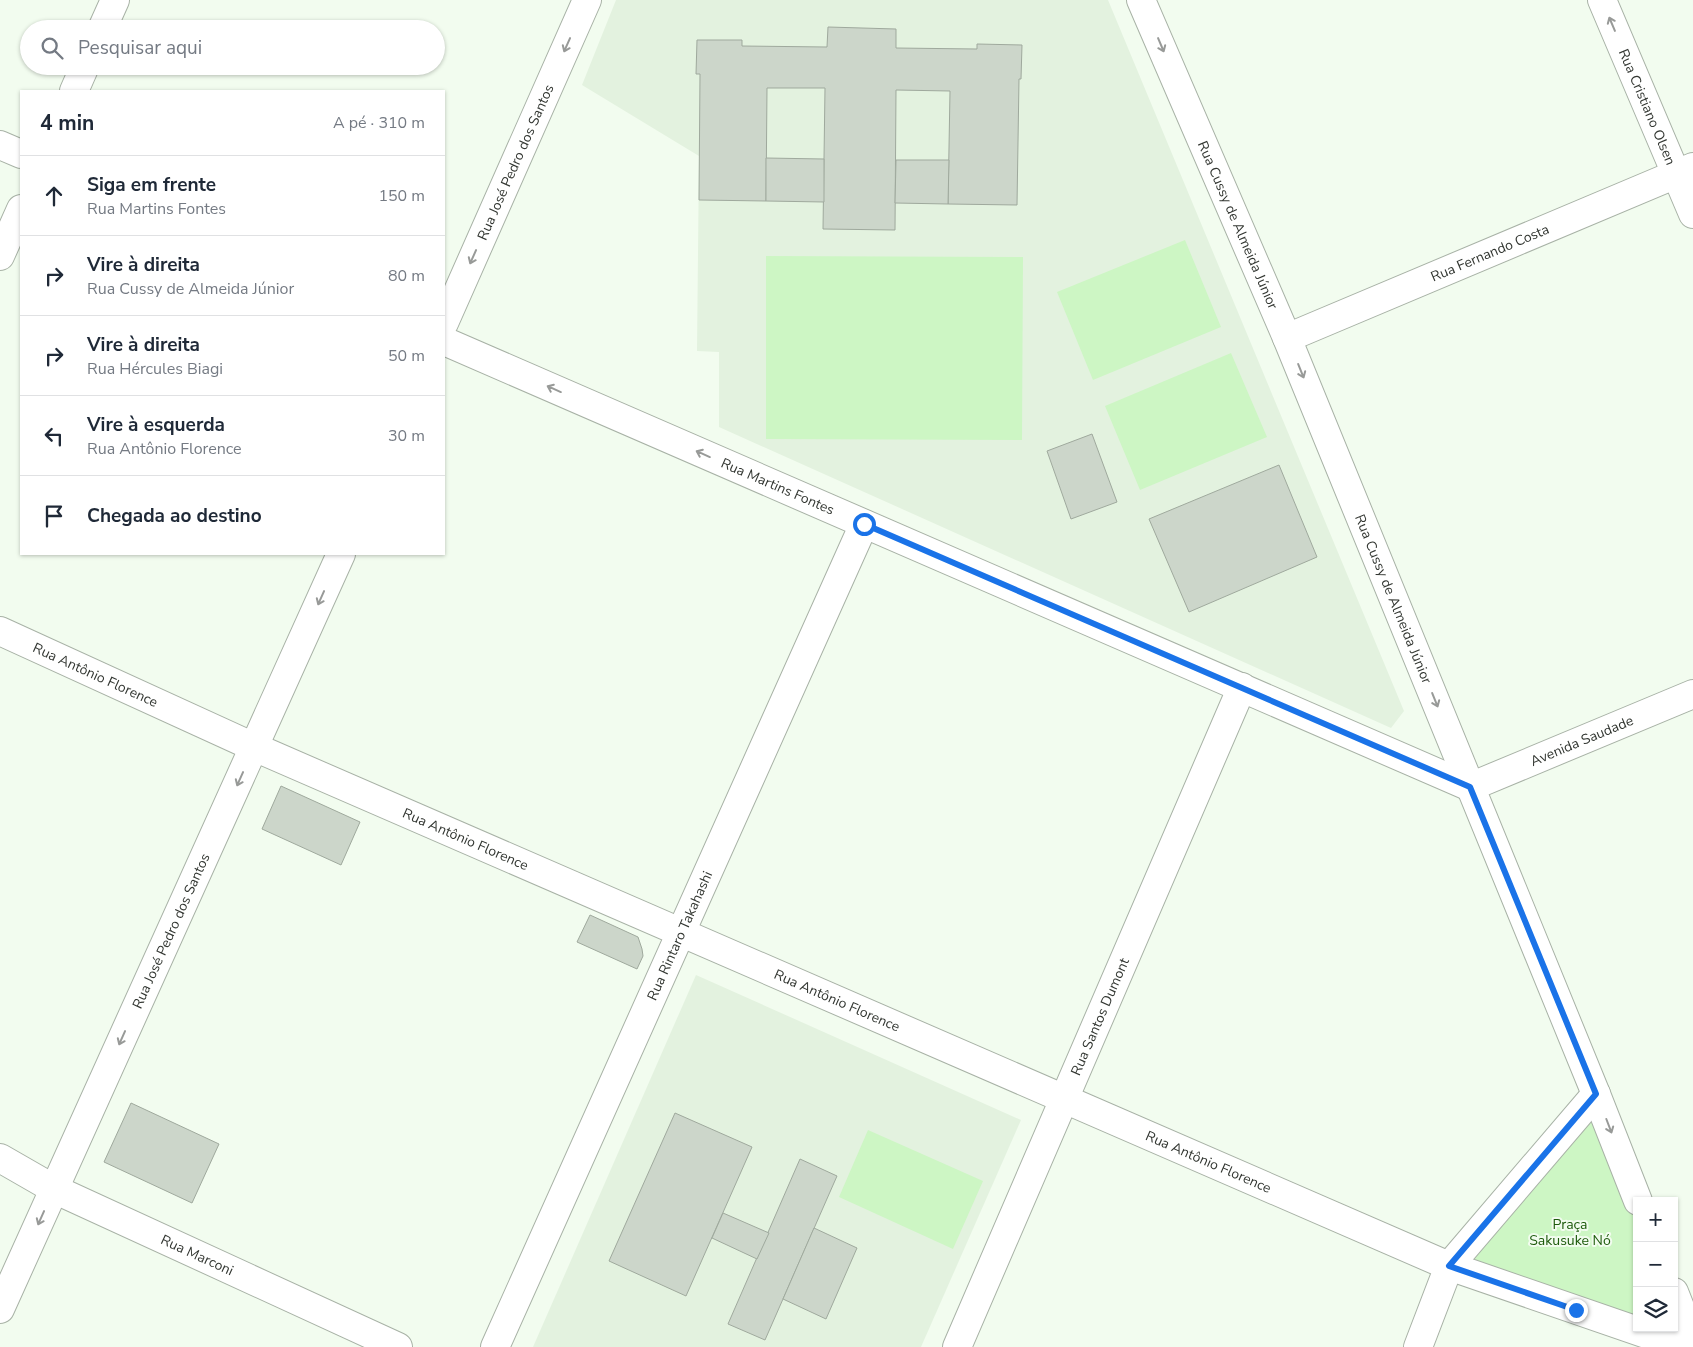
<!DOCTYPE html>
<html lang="pt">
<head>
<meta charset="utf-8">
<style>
	:root { --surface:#fff; --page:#f6f6f7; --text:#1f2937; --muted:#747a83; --line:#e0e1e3 }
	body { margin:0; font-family:"Nunito Sans",sans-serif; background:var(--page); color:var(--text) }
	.controls { position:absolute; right:15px; bottom:15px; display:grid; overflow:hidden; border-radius:0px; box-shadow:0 1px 4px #0004 }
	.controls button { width:45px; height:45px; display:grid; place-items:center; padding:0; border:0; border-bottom:1px solid var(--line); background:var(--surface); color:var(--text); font:25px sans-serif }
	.stop { position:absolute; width:15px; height:15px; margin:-11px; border:4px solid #1a73e8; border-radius:50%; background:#fff }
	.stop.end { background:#1a73e8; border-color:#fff; box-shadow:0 1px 5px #0008 }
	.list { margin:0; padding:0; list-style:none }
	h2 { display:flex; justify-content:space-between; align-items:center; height:65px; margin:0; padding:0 20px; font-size:21px }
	h2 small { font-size:16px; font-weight:400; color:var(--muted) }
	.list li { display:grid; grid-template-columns:32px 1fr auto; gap:15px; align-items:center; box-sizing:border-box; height:80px; padding:0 20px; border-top:1px solid var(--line) }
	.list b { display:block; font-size:19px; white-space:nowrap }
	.list p { margin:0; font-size:16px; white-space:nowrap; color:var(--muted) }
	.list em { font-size:16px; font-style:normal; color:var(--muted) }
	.icon { flex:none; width:28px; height:28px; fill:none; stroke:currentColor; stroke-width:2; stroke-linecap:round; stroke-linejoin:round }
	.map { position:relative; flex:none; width:1693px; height:1347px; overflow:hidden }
	.search { position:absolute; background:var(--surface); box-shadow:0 1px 4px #0004; left:20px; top:20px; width:425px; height:55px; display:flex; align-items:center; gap:12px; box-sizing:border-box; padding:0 18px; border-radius:28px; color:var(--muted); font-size:19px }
	.panel { position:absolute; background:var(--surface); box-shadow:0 1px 4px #0004; left:20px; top:90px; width:425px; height:465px; border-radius:0px }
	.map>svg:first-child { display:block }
	.built { fill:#e3f2df }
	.green { fill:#cdf6c4 }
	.building { fill:#ccd6ca; stroke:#9fa99d }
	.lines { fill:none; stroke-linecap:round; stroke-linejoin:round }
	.street-casing { stroke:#a8b2a6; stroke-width:30 }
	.secondary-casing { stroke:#a8b2a6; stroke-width:30 }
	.street { stroke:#fff; stroke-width:28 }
	.secondary { stroke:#fff; stroke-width:28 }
	.oneway { stroke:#989a98 }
	.route { stroke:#1a73e8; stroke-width:6 }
	.labels { text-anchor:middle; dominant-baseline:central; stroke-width:4; stroke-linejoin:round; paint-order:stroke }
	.street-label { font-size:14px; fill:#323631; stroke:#f2fcef }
	.park-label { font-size:14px; fill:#1d5a0c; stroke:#f2fcef }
</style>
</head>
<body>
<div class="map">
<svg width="1693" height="1347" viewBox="0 0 1693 1347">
	<rect width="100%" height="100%" fill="#f2fcef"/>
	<g class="built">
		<path d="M 616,0 L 1108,0 L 1404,711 L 1391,728 L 719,427 L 719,352 L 697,351 L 699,156 L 582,85 Z"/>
		<path d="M 696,975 L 1021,1120 L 921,1347 L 533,1347 Z"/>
	</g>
	<g class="green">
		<path d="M 1185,240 L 1221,327 L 1093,380 L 1057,292 Z"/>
		<path d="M 766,256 L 1023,257 L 1022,440 L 766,439 Z"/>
		<path d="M 1231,353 L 1267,437 L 1140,490 L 1105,406 Z"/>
		<path d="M 1595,1103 L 1637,1206 L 1637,1327 L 1455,1263 Z"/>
		<path d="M 868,1130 L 983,1181 L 953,1249 L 839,1197 Z"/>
	</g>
	<g class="building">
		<path d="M 828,27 L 896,29 L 896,48 L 977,49 L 977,44 L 1022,45 L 1021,79 L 1019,79 L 1017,205 L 948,204 L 950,91 L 896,90 L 895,230 L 823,229 L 825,88 L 767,88 L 766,201 L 699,200 L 700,74 L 696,74 L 697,40 L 742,40 L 742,46 L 827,47 Z"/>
		<path d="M 766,158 L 824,159 L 824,202 L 766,201 Z"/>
		<path d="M 896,160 L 949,160 L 948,204 L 895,203 Z"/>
		<path d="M 1092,434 L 1117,502 L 1071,519 L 1047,451 Z"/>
		<path d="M 1279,465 L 1317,557 L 1189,612 L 1149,519 Z"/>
		<path d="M 281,786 L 360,822 L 341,865 L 262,829 Z"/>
		<path d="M 590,915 L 638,937 L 642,949 L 643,956 L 637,969 L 577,942 Z"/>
		<path d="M 131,1103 L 219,1144 L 192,1203 L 104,1162 Z"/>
		<path d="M 675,1113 L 752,1147 L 686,1296 L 609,1261 Z"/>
		<path d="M 800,1159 L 837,1176 L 765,1340 L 728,1324 Z"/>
		<path d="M 723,1213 L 769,1233 L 757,1259 L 712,1238 Z"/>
		<path d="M 814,1228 L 857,1248 L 826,1319 L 783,1299 Z"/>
	</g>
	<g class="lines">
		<g class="street-casing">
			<g id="street">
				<path d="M 102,29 L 115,0"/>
				<path d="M 74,91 L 85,66"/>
				<path d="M 0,145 L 21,154"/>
				<path d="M 0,256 L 21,209"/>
				<path id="s1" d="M 444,323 L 587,0"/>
				<path id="s2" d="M 1287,338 L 1693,167"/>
				<path id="s3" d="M 444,341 L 1470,787"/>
				<path id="s4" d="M 0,631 L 254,747 L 1449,1266 L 1684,1347"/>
				<path id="s5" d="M 0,1158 L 54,1189 L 398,1347"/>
				<path id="s6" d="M 0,1309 L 341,554"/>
				<path id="s7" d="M 495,1347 L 864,524"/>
				<path id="s8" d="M 957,1347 L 1242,687"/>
				<path d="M 1418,1347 L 1449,1266 L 1596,1094"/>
			</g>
		</g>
		<g class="secondary-casing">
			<g id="secondary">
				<path id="s9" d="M 1141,0 L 1287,338 L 1596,1094 L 1638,1201"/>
				<path id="s10" d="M 1602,0 L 1693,214"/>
				<path id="s11" d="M 1470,787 L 1693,694"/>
				<path d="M 1674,1292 L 1693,1340"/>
			</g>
		</g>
		<use href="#street" class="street"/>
		<use href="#secondary" class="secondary"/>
	</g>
	<defs><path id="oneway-shaft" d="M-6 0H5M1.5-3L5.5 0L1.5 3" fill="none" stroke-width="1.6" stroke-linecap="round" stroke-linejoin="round" transform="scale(1.25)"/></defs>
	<g class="oneway">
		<use href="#oneway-shaft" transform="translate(1612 24) rotate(-113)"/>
		<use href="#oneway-shaft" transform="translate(567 45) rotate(114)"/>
		<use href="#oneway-shaft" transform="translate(1161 45) rotate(67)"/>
		<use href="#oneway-shaft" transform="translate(473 257) rotate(114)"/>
		<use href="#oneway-shaft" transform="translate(1301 371) rotate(68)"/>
		<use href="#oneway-shaft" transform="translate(554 389) rotate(-156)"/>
		<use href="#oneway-shaft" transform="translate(703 454) rotate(-156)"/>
		<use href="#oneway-shaft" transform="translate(321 598) rotate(114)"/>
		<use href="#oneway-shaft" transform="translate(1435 700) rotate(68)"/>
		<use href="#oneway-shaft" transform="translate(240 779) rotate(114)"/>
		<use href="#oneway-shaft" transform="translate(122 1038) rotate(114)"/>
		<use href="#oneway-shaft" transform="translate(1609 1126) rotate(69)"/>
		<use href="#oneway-shaft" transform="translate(41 1218) rotate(114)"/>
	</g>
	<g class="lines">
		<path class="route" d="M 864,524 L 1470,787 L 1596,1094 L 1449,1266 L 1576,1310"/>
	</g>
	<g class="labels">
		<g class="street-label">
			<text stroke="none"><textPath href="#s10" startOffset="116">Rua Cristiano Olsen</textPath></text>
			<text stroke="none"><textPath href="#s1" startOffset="176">Rua José Pedro dos Santos</textPath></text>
			<text stroke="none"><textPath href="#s9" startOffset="245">Rua Cussy de Almeida Júnior</textPath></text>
			<text stroke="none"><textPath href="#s2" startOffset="220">Rua Fernando Costa</textPath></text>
			<text stroke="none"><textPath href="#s3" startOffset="364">Rua Martins Fontes</textPath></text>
			<text stroke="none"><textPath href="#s9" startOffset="650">Rua Cussy de Almeida Júnior</textPath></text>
			<text stroke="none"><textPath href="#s4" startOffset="105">Rua Antônio Florence</textPath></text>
			<text stroke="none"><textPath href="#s11" startOffset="121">Avenida Saudade</textPath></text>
			<text stroke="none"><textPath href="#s4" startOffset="510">Rua Antônio Florence</textPath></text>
			<text stroke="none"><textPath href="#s6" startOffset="415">Rua José Pedro dos Santos</textPath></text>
			<text stroke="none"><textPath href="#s7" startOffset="451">Rua Rintaro Takahashi</textPath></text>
			<text stroke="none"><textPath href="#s4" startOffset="915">Rua Antônio Florence</textPath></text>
			<text stroke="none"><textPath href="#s8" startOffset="360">Rua Santos Dumont</textPath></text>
			<text stroke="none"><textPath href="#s4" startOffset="1320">Rua Antônio Florence</textPath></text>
			<text stroke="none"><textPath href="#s5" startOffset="220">Rua Marconi</textPath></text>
		</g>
		<g class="park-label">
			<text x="1570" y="1224">Praça<tspan x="1570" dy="16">Sakusuke Nó</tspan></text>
		</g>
	</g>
</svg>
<div class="controls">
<button>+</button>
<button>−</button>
<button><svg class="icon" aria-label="layers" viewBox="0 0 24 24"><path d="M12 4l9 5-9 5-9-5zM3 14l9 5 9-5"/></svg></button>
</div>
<div class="stop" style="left:864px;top:524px"></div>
<div class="stop end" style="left:1576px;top:1310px"></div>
<div class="search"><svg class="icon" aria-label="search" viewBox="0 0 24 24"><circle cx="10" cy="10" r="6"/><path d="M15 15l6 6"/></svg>Pesquisar aqui</div>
<section class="panel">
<h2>4 min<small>A pé · 310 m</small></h2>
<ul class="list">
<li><svg class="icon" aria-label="ahead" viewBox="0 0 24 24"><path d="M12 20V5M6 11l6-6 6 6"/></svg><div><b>Siga em frente</b><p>Rua Martins Fontes</p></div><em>150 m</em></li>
<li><svg class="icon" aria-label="right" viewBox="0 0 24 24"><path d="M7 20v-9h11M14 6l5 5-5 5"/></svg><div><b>Vire à direita</b><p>Rua Cussy de Almeida Júnior</p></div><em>80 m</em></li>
<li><svg class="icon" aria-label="right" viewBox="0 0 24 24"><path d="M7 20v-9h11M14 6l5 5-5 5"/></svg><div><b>Vire à direita</b><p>Rua Hércules Biagi</p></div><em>50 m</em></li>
<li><svg class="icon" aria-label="left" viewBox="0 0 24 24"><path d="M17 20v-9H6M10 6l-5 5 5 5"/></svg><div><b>Vire à esquerda</b><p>Rua Antônio Florence</p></div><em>30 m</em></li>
<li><svg class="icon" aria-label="arrive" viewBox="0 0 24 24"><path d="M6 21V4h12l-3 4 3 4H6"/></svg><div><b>Chegada ao destino</b></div></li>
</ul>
</section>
</div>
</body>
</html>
